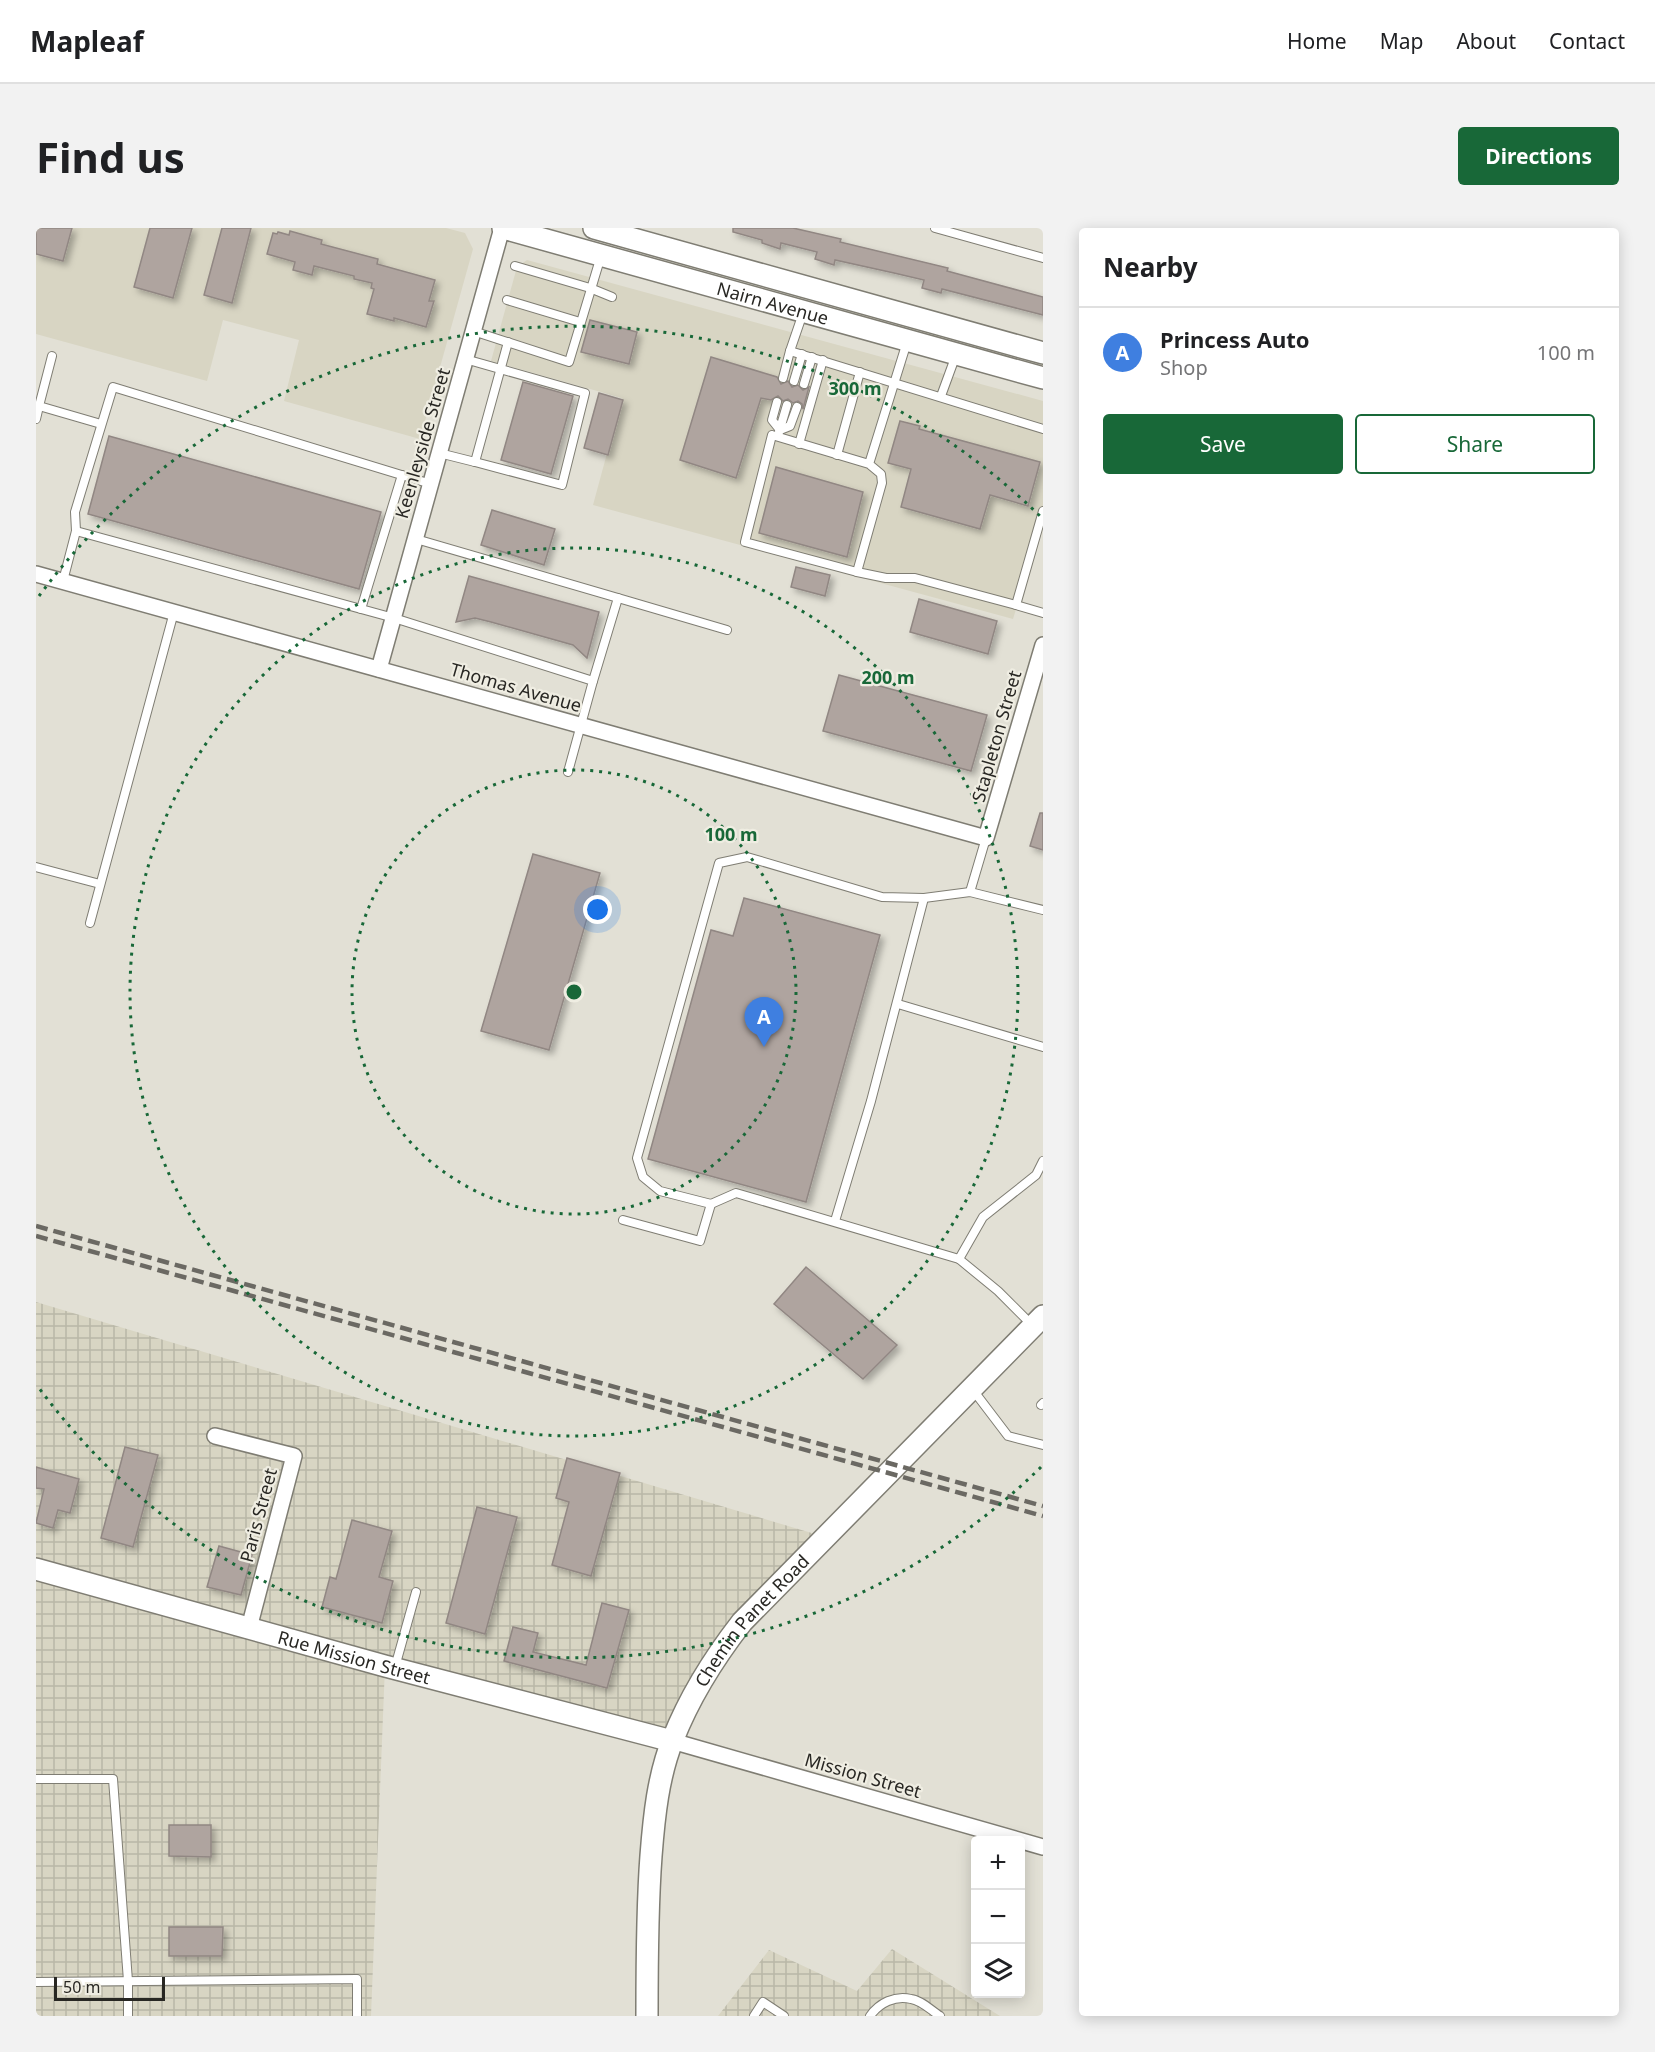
<!DOCTYPE html>
<html lang="en">
<head>
<meta charset="utf-8">
<style>
	:root { --surface:#fff; --page:#f2f2f2; --text:#202124; --muted:#757577; --line:#e0e0e0; --accent:#186838 }
	body { margin:0; font-family:"Noto Sans",sans-serif; background:var(--page); color:var(--text) }
	.controls { position:absolute; right:18px; bottom:18px; display:grid; overflow:hidden; border-radius:6px; box-shadow:0 3px 15px #0003 }
	.controls button { width:54px; height:54px; display:grid; place-items:center; padding:0; border:0; border-bottom:2px solid var(--line); background:var(--surface); color:var(--text); font:30px sans-serif }
	.scale { position:absolute; left:18px; bottom:15px; width:111px; box-sizing:border-box; padding-left:6px; border:3px solid #282723; border-top:0; font-size:16px; line-height:21px; white-space:nowrap; color:#282723; -webkit-text-stroke:4px #efede2; paint-order:stroke }
	.you { position:absolute; left:562px; top:682px; width:21px; height:21px; margin:-15px; border:4px solid #fff; border-radius:50%; background:#1a73e8; box-shadow:0 0 0 9px #1a73e833 }
	.badge { display:grid; place-items:center; width:39px; height:39px; border-radius:50%; background:var(--accent); color:#fff; font-size:20px; font-weight:700 }
	.pin { position:absolute; translate:-50% -50px; filter:drop-shadow(0 2px 3px #0008) }
	.pin::after { content:''; position:absolute; top:32px; width:21px; height:18px; background:inherit; clip-path:polygon(0 0,100% 0,50% 100%) }
	.list { margin:0; padding:0; list-style:none }
	h2 { display:flex; justify-content:space-between; align-items:center; height:78px; margin:0; padding:0 24px; font-size:26px }
	h2 small { font-size:20px; font-weight:400; color:var(--muted) }
	.list li { display:grid; grid-template-columns:39px 1fr auto; gap:18px; align-items:center; box-sizing:border-box; height:90px; padding:0 24px; border-top:2px solid var(--line) }
	.list b { display:block; font-size:22px; white-space:nowrap }
	.list p { margin:0; font-size:20px; white-space:nowrap; color:var(--muted) }
	.list em { font-size:20px; font-style:normal; color:var(--muted) }
	.actions { display:flex; gap:12px; padding:18px 24px }
	.actions a { flex:1; padding:14px 0; border:2px solid var(--accent); border-radius:6px; text-align:center; font-size:21px; color:var(--accent) }
	.actions .main { background:var(--accent); color:#fff }
	.icon { flex:none; width:33px; height:33px; fill:none; stroke:currentColor; stroke-width:2; stroke-linecap:round; stroke-linejoin:round }
	.map { position:relative; flex:none; width:1007px; height:1788px; overflow:hidden; border-radius:6px }
	header { display:flex; align-items:center; gap:36px; box-sizing:border-box; height:84px; padding:0 30px; background:var(--surface); border-bottom:2px solid var(--line) }
	header strong { font-size:28px }
	nav { display:flex; gap:33px; margin-inline-start:auto; font-size:21px }
	.intro { display:flex; align-items:center; justify-content:space-between; box-sizing:border-box; height:144px; padding:0 36px }
	h1 { margin:0; font-size:42px }
	.button { padding:15px 27px; border-radius:6px; background:var(--accent); color:#fff; font-size:21px; font-weight:700 }
	main { display:flex; gap:36px; padding:0 36px }
	aside { flex:1; background:var(--surface); border-radius:6px; box-shadow:0 3px 15px #0003 }
	.map>svg:first-child { display:block }
	.built { fill:#d8d5c3 }
	.industrial { fill:url(#industrial-grid) }
	.building { fill:#afa49f; stroke:#918783; stroke-width:1.5; filter:url(#shadow) }
	.lines { fill:none; stroke-linecap:round; stroke-linejoin:round }
	.lane-casing { stroke:#7f7d73; stroke-width:10 }
	.street-casing { stroke:#7f7d73; stroke-width:18 }
	.secondary-casing { stroke:#7f7d73; stroke-width:24 }
	.lane { stroke:#fff; stroke-width:8 }
	.street { stroke:#fff; stroke-width:15 }
	.secondary { stroke:#fff; stroke-width:21 }
	.rail { stroke:#6b6963; stroke-width:4.5; stroke-dasharray:12 6; stroke-linecap:butt }
	.ring { fill:none; stroke:#186838; stroke-width:3; stroke-dasharray:3 6 }
	.labels { text-anchor:middle; dominant-baseline:central; stroke-width:4.5; stroke-linejoin:round; paint-order:stroke }
	.street-label { font-size:18px; fill:#282723; stroke:#efede2 }
	.centre { fill:#186838; stroke:#efede2; stroke-width:3 }
	.ring-label { font-size:18px; text-anchor:middle; font-weight:bold; fill:#186838; stroke:#efede2; stroke-width:4.5; stroke-linejoin:round; paint-order:stroke }
</style>
</head>
<body>
<header>
<strong>Mapleaf</strong>
<nav><a>Home</a><a>Map</a><a>About</a><a>Contact</a></nav>
</header>
<div class="intro"><h1>Find us</h1><a class="button">Directions</a></div>
<main>
<div class="map">
<svg width="1007" height="1788" viewBox="0 0 1007 1788">
	<defs>
		<pattern id="industrial-grid" width="8" height="8" patternUnits="userSpaceOnUse" patternTransform="scale(1.5)"><rect width="8" height="8" fill="#d8d5c3"/><path d="M0 4h8M4 0v8" fill="none" stroke="#b9b7a7"/></pattern>
		<filter id="shadow"><feDropShadow dx="4" dy="4" stdDeviation="3" flood-color="#0004"/></filter>
	</defs>
	<rect width="100%" height="100%" fill="#e2e0d5"/>
	<g class="built">
		<path d="M 0,0 L 410,0 L 429,5 L 437,21 L 384,211 L 248,173 L 263,112 L 187,92 L 171,153 L 0,106 Z"/>
		<path d="M 491,32 L 1007,173 L 1007,294 L 977,391 L 557,277 L 586,170 L 455,133 L 481,39 Z"/>
	</g>
	<g class="industrial">
		<path d="M 0,1074 L 789,1309 L 733,1365 L 636,1513 L 349,1438 L 335,1788 L 0,1788 Z"/>
		<path d="M 856,1721 L 964,1788 L 682,1788 L 733,1722 L 821,1763 Z"/>
	</g>
	<g class="building">
		<path d="M 0,0 L 36,0 L 27,33 L 0,26 Z"/>
		<path d="M 114,0 L 156,0 L 137,70 L 98,59 Z"/>
		<path d="M 186,0 L 215,0 L 196,75 L 168,67 Z"/>
		<path d="M 697,0 L 757,0 L 805,11 L 804,14 L 912,40 L 911,43 L 1007,69 L 1007,87 L 906,61 L 905,65 L 886,60 L 888,52 L 858,45 L 799,32 L 798,37 L 779,31 L 781,24 L 745,15 L 744,21 L 726,15 L 726,12 L 697,4 Z"/>
		<path d="M 254,3 L 286,12 L 285,16 L 342,31 L 341,36 L 399,52 L 393,73 L 398,73 L 390,99 L 358,90 L 358,93 L 331,86 L 338,61 L 335,60 L 336,55 L 318,51 L 318,48 L 278,38 L 276,47 L 257,42 L 259,34 L 231,26 L 237,5 L 241,6 L 242,4 L 253,7 Z"/>
		<path d="M 554,92 L 601,104 L 593,136 L 545,124 Z"/>
		<path d="M 675,129 L 741,149 L 745,156 L 752,153 L 756,159 L 762,157 L 767,162 L 773,159 L 767,181 L 766,176 L 762,173 L 757,175 L 752,171 L 747,173 L 742,168 L 735,172 L 725,170 L 700,250 L 644,232 Z"/>
		<path d="M 487,154 L 537,168 L 515,246 L 465,232 Z"/>
		<path d="M 563,165 L 587,172 L 572,227 L 548,220 Z"/>
		<path d="M 864,193 L 884,198 L 883,201 L 1004,234 L 992,278 L 954,267 L 944,301 L 865,279 L 875,241 L 852,235 Z"/>
		<path d="M 73,208 L 345,284 L 323,361 L 52,286 Z"/>
		<path d="M 740,239 L 827,264 L 811,329 L 723,305 Z"/>
		<path d="M 456,282 L 519,301 L 508,337 L 445,317 Z"/>
		<path d="M 760,339 L 794,347 L 789,368 L 755,359 Z"/>
		<path d="M 433,348 L 563,384 L 551,430 L 537,417 L 455,394 L 439,390 L 420,394 Z"/>
		<path d="M 883,371 L 961,393 L 952,426 L 874,404 Z"/>
		<path d="M 803,447 L 951,487 L 935,543 L 787,503 Z"/>
		<path d="M 1004,585 L 1007,585 L 1007,622 L 994,618 Z"/>
		<path d="M 497,626 L 564,645 L 513,822 L 445,803 Z"/>
		<path d="M 708,670 L 844,707 L 770,974 L 612,931 L 675,702 L 697,708 Z"/>
		<path d="M 770,1039 L 861,1117 L 827,1151 L 738,1076 Z"/>
		<path d="M 89,1219 L 122,1227 L 97,1319 L 65,1310 Z"/>
		<path d="M 531,1230 L 584,1245 L 555,1348 L 516,1337 L 533,1274 L 520,1270 Z"/>
		<path d="M 0,1239 L 43,1251 L 34,1285 L 22,1282 L 17,1300 L 0,1295 L 8,1261 L 0,1260 Z"/>
		<path d="M 441,1279 L 481,1289 L 449,1406 L 410,1395 Z"/>
		<path d="M 316,1292 L 356,1303 L 343,1349 L 357,1353 L 346,1395 L 286,1379 L 294,1349 L 300,1351 Z"/>
		<path d="M 183,1318 L 216,1327 L 205,1367 L 171,1359 Z"/>
		<path d="M 566,1375 L 593,1382 L 571,1460 L 468,1433 L 477,1399 L 502,1405 L 497,1424 L 550,1437 Z"/>
		<path d="M 133,1597 L 175,1597 L 175,1629 L 133,1628 Z"/>
		<path d="M 133,1699 L 187,1699 L 186,1728 L 133,1728 Z"/>
	</g>
	<g class="lines">
		<g class="lane-casing">
			<g id="lane">
				<path d="M 899,0 L 1007,30"/>
				<path d="M 479,38 L 554,60 L 576,69"/>
				<path d="M 471,72 L 544,94"/>
				<path d="M 767,85 L 754,123 L 1007,201"/>
				<path d="M 437,103 L 533,134 L 565,28"/>
				<path d="M 16,128 L 3,178 L 65,196"/>
				<path d="M 429,131 L 549,165 L 526,257 L 439,234"/>
				<path d="M 747,150 L 754,123"/>
				<path d="M 758,153 L 766,126"/>
				<path d="M 768,156 L 776,129"/>
				<path d="M 905,168 L 920,127"/>
				<path d="M 741,174 L 736,192 L 744,202 L 754,198 L 761,179"/>
				<path d="M 0,191 L 3,178"/>
				<path d="M 743,204 L 751,177"/>
				<path d="M 763,216 L 787,132"/>
				<path d="M 403,225 L 439,234 L 472,114"/>
				<path d="M 801,227 L 824,144"/>
				<path d="M 833,236 L 845,246 L 846,255 L 821,344 L 709,314 L 736,207 L 833,236 L 871,114"/>
				<path d="M 40,303 L 358,390 L 557,453 L 532,544"/>
				<path d="M 380,311 L 582,370 L 557,453"/>
				<path d="M 821,344 L 850,350 L 879,350 L 980,377 L 1007,283"/>
				<path d="M 27,353 L 40,303 L 39,284 L 77,159 L 395,256"/>
				<path d="M 582,370 L 691,402"/>
				<path d="M 980,377 L 1007,385"/>
				<path d="M 325,381 L 366,247"/>
				<path d="M 0,639 L 64,656"/>
				<path d="M 934,664 L 950,610"/>
				<path d="M 54,695 L 138,384"/>
				<path d="M 862,776 L 1007,819"/>
				<path d="M 675,976 L 700,965 L 923,1031"/>
				<path d="M 587,992 L 664,1013 L 675,976 L 624,963 L 607,949 L 601,930 L 683,635 L 711,629 L 846,669 L 888,670 L 934,664 L 1007,682"/>
				<path d="M 799,993 L 835,873 L 888,670"/>
				<path d="M 996,1097 L 962,1063 L 923,1031 L 947,989 L 1000,947 L 1007,933"/>
				<path d="M 937,1162 L 972,1208 L 1007,1217"/>
				<path d="M 1005,1177 L 1007,1175"/>
				<path d="M 359,1439 L 380,1364"/>
				<path d="M 0,1551 L 77,1551 L 92,1753 L 92,1788"/>
				<path d="M 0,1754 L 321,1751 L 321,1788"/>
				<path d="M 718,1788 L 727,1774 L 748,1788"/>
				<path d="M 834,1788 C 843,1775 859,1767 875,1771 C 885,1772 896,1783 904,1788"/>
			</g>
		</g>
		<g class="street-casing">
			<g id="street">
				<path d="M 0,346 L 950,610 L 1007,417"/>
				<path d="M 343,441 L 466,0"/>
				<path d="M 179,1208 L 258,1228 L 213,1400"/>
				<path d="M 636,1513 L 1007,1619"/>
			</g>
		</g>
		<g class="secondary-casing">
			<g id="secondary">
				<path id="s1" d="M 467,0 L 1007,150"/>
				<path d="M 558,0 L 1007,125"/>
				<path id="s2" d="M 0,1341 L 349,1438 L 636,1513"/>
				<path id="s3" d="M 611,1788 C 611,1734 611,1681 615,1628 C 618,1589 622,1548 637,1511 C 654,1468 678,1430 706,1394 L 1007,1088"/>
			</g>
		</g>
		<use href="#lane" class="lane"/>
		<use href="#street" class="street"/>
		<use href="#secondary" class="secondary"/>
		<g class="rail">
			<path d="M 0,998 L 1007,1278"/>
			<path d="M 0,1008 L 1007,1288"/>
		</g>
	</g>
	<g class="ring">
		<circle cx="538" cy="764" r="222"/>
		<circle cx="538" cy="764" r="444"/>
		<path d="M1005 1239A666 666 0 0 1 3 1160M3 368A666 666 0 0 1 1005 289"/>
	</g>
	<g class="labels">
		<g class="street-label">
			<text stroke="none"><textPath href="#s1" startOffset="280">Nairn Avenue</textPath></text>
			<text transform="translate(386 215) rotate(-74)">Keenleyside Street</text>
			<text transform="translate(480 459) rotate(16)">Thomas Avenue</text>
			<text transform="translate(960 508) rotate(-74)">Stapleton Street</text>
			<text transform="translate(222 1287) rotate(-75)">Paris Street</text>
			<text stroke="none"><textPath href="#s3" startOffset="423">Chemin Panet Road</textPath></text>
			<text stroke="none"><textPath href="#s2" startOffset="330">Rue Mission Street</textPath></text>
			<text transform="translate(827 1547) rotate(16)">Mission Street</text>
		</g>
	</g>
	<circle cx="538" cy="764" r="9" class="centre"/>
	<g class="ring-label">
		<text x="819" y="167">300 m</text>
		<text x="852" y="456">200 m</text>
		<text x="695" y="613">100 m</text>
	</g>
</svg>
<div class="controls">
<button>+</button>
<button>−</button>
<button><svg class="icon" aria-label="layers" viewBox="0 0 24 24"><path d="M12 4l9 5-9 5-9-5zM3 14l9 5 9-5"/></svg></button>
</div>
<div class="scale">50 m</div>
<div class="you"></div>
<div class="pin badge" style="left:728px;top:819px;background:#3f7fe0">A</div>
</div>
<aside>
<h2>Nearby<small></small></h2>
<ul class="list">
<li><span class="badge" style="background:#3f7fe0">A</span><div><b>Princess Auto</b><p>Shop</p></div><em>100 m</em></li>
</ul>
<div class="actions"><a class="main">Save</a><a>Share</a></div>
</aside>
</main>
</body>
</html>
